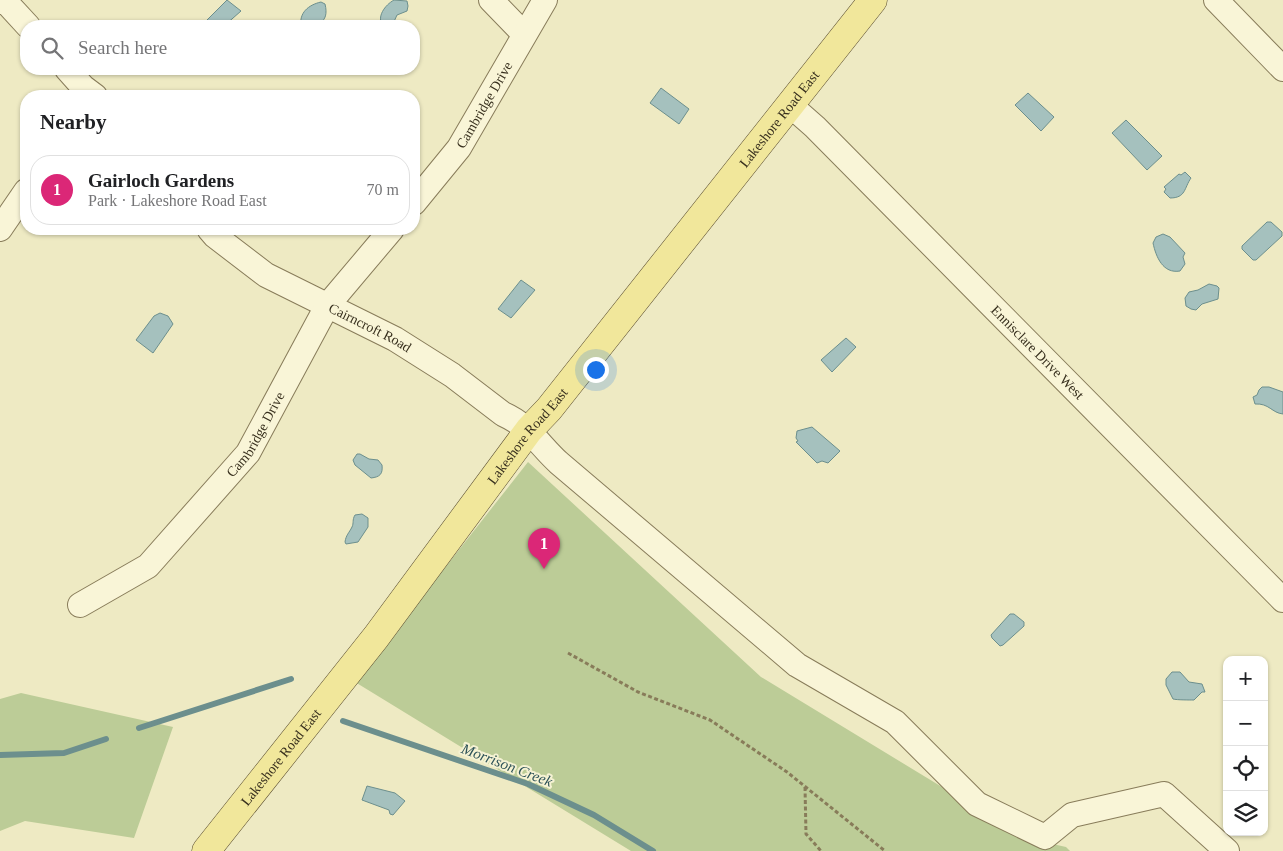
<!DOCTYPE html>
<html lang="en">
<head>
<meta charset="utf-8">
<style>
	:root { --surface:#fff; --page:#f6f6f6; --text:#202124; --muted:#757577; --line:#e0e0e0; --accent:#db2777 }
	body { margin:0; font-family:Georgia,serif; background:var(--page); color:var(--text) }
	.controls { position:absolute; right:15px; bottom:15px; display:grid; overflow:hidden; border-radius:10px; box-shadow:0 1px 4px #0004 }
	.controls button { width:45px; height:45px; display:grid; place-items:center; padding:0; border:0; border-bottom:1px solid var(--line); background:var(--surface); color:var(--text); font:25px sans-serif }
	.you { position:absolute; left:595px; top:369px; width:18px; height:18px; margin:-12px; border:4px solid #fff; border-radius:50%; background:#1a73e8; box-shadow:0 0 0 8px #1a73e833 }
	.badge { display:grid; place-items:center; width:32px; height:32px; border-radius:50%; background:var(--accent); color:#fff; font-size:16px; font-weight:700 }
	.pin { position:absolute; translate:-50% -41px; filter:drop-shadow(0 1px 2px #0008) }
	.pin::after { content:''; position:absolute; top:26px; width:18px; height:15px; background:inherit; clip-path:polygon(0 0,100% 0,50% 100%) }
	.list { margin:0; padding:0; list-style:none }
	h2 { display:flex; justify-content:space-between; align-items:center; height:65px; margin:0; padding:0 20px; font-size:21px }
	h2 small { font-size:16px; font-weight:400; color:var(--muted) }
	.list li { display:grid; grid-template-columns:32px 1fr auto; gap:15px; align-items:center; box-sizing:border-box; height:70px; margin:0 10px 10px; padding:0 10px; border:1px solid var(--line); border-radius:20px }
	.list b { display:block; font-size:19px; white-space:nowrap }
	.list p { margin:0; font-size:16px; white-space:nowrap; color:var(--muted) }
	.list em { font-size:16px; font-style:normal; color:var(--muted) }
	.icon { flex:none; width:28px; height:28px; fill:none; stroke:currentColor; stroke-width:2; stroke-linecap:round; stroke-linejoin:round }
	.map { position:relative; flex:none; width:1283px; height:851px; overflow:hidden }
	.search { position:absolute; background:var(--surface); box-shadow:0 1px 4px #0004; left:20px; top:20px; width:400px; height:55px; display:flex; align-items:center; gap:12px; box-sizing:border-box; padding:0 18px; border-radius:20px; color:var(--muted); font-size:19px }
	.panel { position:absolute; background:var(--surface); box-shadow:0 1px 4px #0004; left:20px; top:90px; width:400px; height:145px; border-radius:20px }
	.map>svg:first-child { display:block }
	.green { fill:#bccc97 }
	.water { fill:#a5c1be; stroke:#6c8f8d }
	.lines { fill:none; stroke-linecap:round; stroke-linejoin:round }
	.stream { stroke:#6c8f8d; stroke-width:6 }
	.minor-casing { stroke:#887c5a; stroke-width:26 }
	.primary-casing { stroke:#56492e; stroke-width:29 }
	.path { stroke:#887c5a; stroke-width:3; stroke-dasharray:4 2.5; stroke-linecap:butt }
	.minor { stroke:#f9f5d7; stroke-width:24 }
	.primary { stroke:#f1e79b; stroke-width:28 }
	.labels { text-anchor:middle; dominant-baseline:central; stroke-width:4; stroke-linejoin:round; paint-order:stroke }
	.street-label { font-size:14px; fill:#38301e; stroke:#f5f2d3 }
	.water-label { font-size:15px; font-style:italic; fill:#2d5258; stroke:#f5f2d3 }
</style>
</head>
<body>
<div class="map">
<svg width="1283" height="851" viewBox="0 0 1283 851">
	<rect width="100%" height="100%" fill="#eeeac3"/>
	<g class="green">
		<path d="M 528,462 L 761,677 L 1026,838 L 1066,847 L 1070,851 L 631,851 L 355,682 Z"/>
		<path d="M 21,693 L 173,727 L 134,838 L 25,821 L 0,831 L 0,699 Z"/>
	</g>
	<g class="water">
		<path d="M 227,0 L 241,11 L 224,26 L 209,26 L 205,22 Z"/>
		<path d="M 394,0 L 407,1 L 408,6 L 407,11 L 397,15 L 392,26 L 383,26 C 376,17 385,5 394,0 Z"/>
		<path d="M 321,2 L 325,4 C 330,24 316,26 301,26 C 299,13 308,5 321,2 Z"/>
		<path d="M 661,88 L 689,109 L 679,124 L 650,103 Z"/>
		<path d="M 1028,93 L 1054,117 L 1041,131 L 1015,105 Z"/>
		<path d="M 1126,120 L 1162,156 L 1147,170 L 1112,133 Z"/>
		<path d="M 1185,172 L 1191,178 C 1184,188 1186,198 1170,198 L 1164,192 L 1166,189 L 1164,187 L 1179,174 L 1181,175 Z"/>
		<path d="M 1267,222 L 1271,222 L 1282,232 L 1282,236 L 1256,260 L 1253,260 L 1242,249 L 1242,246 Z"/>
		<path d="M 1163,234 L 1170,237 L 1185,253 L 1183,257 L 1185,264 L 1180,271 C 1163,274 1156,257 1153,243 L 1156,237 Z"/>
		<path d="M 521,280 L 535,290 L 511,318 L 498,309 Z"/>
		<path d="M 1209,284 L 1217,286 L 1219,288 L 1218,299 L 1202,304 L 1196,310 L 1191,309 L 1186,306 L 1185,298 L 1189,292 L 1198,290 Z"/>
		<path d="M 160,313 L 168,316 L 173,324 L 153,353 L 136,340 L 154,316 Z"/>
		<path d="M 846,338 L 856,347 L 832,372 L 821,360 Z"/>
		<path d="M 1262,387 L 1269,387 L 1283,392 L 1283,414 C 1272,413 1269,403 1255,404 L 1253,397 L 1257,395 L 1259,390 Z"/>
		<path d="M 812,427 L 840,451 L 828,463 L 822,461 L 817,463 L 796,442 L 798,441 L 796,438 L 797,431 Z"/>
		<path d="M 357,454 L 360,454 L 369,459 L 378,460 L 382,465 C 383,474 380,477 371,478 L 355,465 L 353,460 Z"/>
		<path d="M 362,514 L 368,518 L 368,527 L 358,542 L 346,544 L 345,542 C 346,535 349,533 352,527 C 354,523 352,520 355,515 Z"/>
		<path d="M 1010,614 L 1014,614 L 1024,622 L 1024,626 L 1003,645 L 1000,646 L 992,638 L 991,635 Z"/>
		<path d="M 1172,672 L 1180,672 L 1189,682 L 1202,684 L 1205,692 L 1202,692 L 1194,700 C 1189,700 1177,700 1173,699 L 1166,685 L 1166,679 Z"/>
		<path d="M 367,786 L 395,793 L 405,801 L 393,815 L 390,814 L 389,810 L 362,800 Z"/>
	</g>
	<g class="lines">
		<g class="stream">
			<path d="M 343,721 L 528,784 L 594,815 L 653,851"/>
			<path d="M 139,728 L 291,679"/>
			<path d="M 0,755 L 64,753 L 106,739"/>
		</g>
		<g class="minor-casing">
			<g id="minor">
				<path d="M 4,0 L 28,26"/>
				<path d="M 491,0 L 524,34"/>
				<path d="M 1216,0 L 1283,69"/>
				<path d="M 67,69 L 83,87 L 95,96"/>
				<path id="s1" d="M 790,105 L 815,127 L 1283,600"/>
				<path id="s2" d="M 414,203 L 459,148 L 545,0"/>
				<path d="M 0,229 L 26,191"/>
				<path id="s3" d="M 209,229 L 215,236 L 266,275 L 395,339 L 452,375 L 503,414 C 530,426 539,445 559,463 L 797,665 L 895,722 L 977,804 L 1045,837 L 1072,815 L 1164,794 L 1227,851"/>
				<path id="s4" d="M 80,605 L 148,566 L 248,453 L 327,306 L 392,229"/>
			</g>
		</g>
		<g class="primary-casing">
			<g id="primary">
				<path id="s5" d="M 206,851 L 376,637 L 529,430 L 549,409 L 873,0"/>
			</g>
		</g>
		<g class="path">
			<path d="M 568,653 L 638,692 L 710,720 L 787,772 L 885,851"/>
			<path d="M 805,787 L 806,834 L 821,851"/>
		</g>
		<use href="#minor" class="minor"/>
		<use href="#primary" class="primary"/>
	</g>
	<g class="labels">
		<g class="street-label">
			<text stroke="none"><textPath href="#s2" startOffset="121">Cambridge Drive</textPath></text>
			<text stroke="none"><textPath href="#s5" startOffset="930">Lakeshore Road East</textPath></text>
			<text stroke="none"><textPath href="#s3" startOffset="190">Cairncroft Road</textPath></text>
			<text stroke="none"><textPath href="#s1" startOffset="350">Ennisclare Drive West</textPath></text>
			<text stroke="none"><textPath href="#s4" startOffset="249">Cambridge Drive</textPath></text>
			<text stroke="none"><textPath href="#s5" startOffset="525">Lakeshore Road East</textPath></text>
			<text stroke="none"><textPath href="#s5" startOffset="120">Lakeshore Road East</textPath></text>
		</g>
		<g class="water-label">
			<text transform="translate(507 765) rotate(21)">Morrison Creek</text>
		</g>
	</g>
</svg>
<div class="controls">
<button>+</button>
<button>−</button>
<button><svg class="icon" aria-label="locate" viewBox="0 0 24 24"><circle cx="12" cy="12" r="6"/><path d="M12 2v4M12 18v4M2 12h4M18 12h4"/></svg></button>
<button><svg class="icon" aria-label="layers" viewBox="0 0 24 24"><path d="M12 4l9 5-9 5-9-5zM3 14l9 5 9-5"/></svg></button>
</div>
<div class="you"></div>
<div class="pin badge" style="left:544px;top:569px">1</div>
<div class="search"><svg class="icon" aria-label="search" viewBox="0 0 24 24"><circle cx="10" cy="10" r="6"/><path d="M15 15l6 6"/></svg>Search here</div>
<section class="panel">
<h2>Nearby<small></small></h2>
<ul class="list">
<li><span class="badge">1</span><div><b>Gairloch Gardens</b><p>Park · Lakeshore Road East</p></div><em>70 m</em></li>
</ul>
</section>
</div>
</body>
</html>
